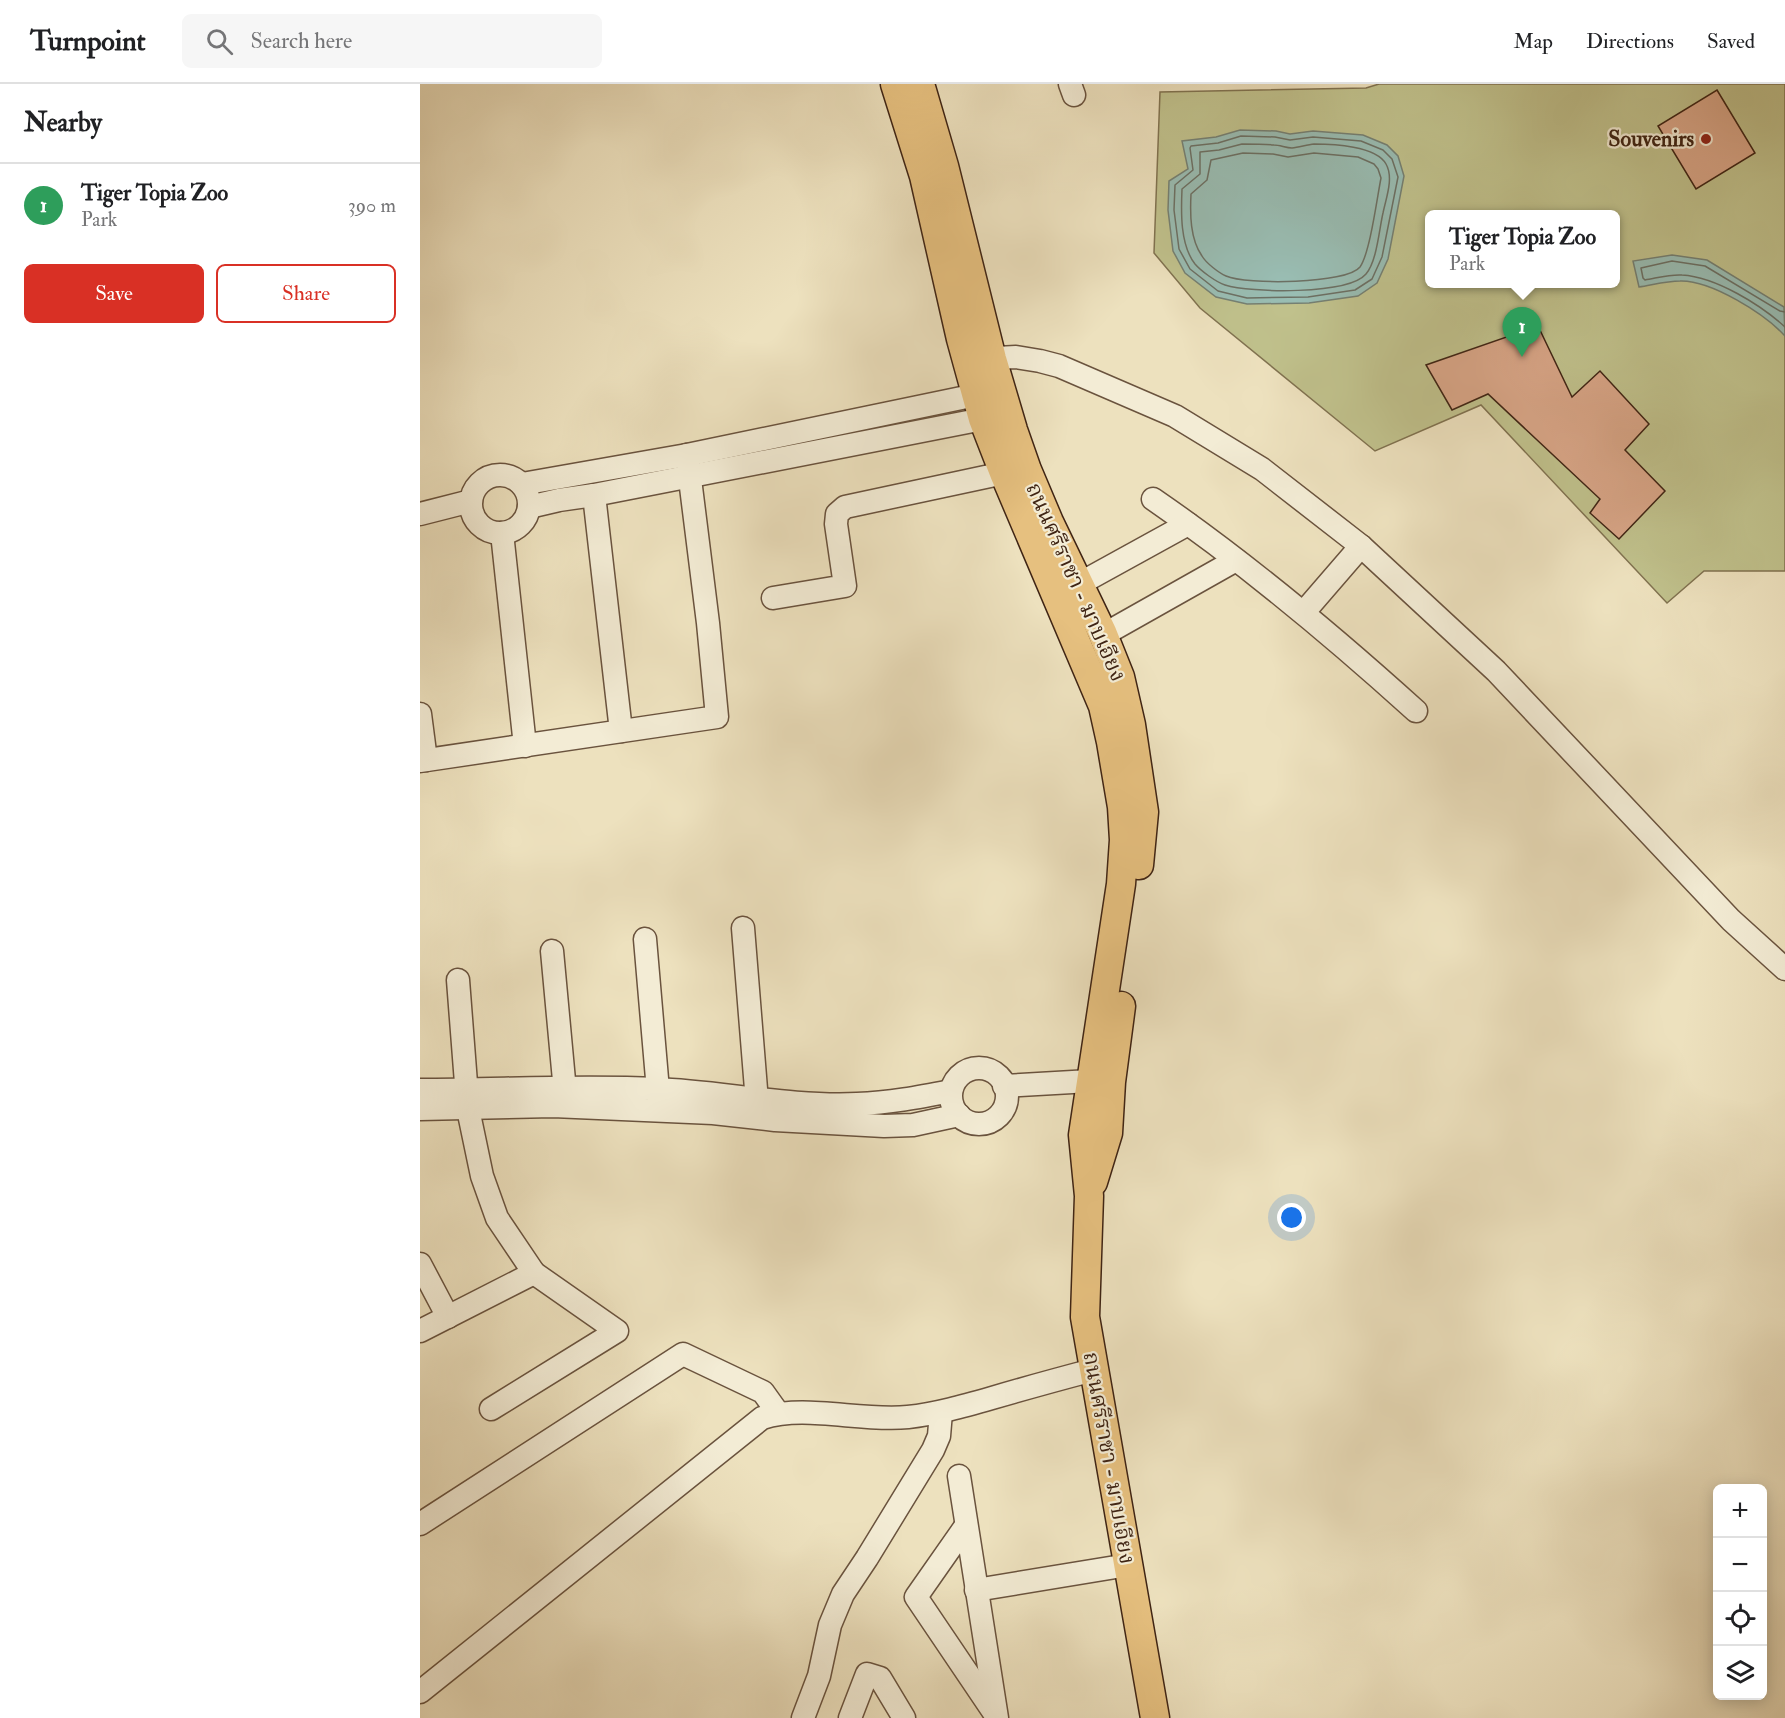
<!DOCTYPE html>
<html lang="en">
<head>
<meta charset="utf-8">
<style>
	:root { --surface:#fff; --page:#f6f6f6; --text:#202124; --muted:#757577; --line:#e0e0e0; --accent:#d93025 }
	body { margin:0; font-family:"IM FELL Double Pica","Noto Serif Thai",serif; background:var(--page); color:var(--text) }
	.controls { position:absolute; right:18px; bottom:18px; display:grid; overflow:hidden; border-radius:9px; box-shadow:0 3px 15px #0003 }
	.controls button { width:54px; height:54px; display:grid; place-items:center; padding:0; border:0; border-bottom:2px solid var(--line); background:var(--surface); color:var(--text); font:30px sans-serif }
	.you { position:absolute; left:872px; top:1134px; width:21px; height:21px; margin:-15px; border:4px solid #fff; border-radius:50%; background:#1a73e8; box-shadow:0 0 0 9px #1a73e833 }
	.badge { display:grid; place-items:center; width:39px; height:39px; border-radius:50%; background:var(--accent); color:#fff; font-size:20px; font-weight:700 }
	.pin { position:absolute; translate:-50% -50px; filter:drop-shadow(0 2px 3px #0008) }
	.pin::after { content:''; position:absolute; top:32px; width:21px; height:18px; background:inherit; clip-path:polygon(0 0,100% 0,50% 100%) }
	.popup { position:absolute; left:1005px; top:126px; width:195px; height:78px; box-sizing:border-box; display:grid; place-content:center; border-radius:9px; background:var(--surface); filter:drop-shadow(0 2px 4px #0005); font-size:20px; white-space:nowrap; color:var(--muted) }
	.popup b { font-size:22px; color:var(--text) }
	.popup::after { content:''; position:absolute; left:50%; top:100%; margin-left:-12px; border:12px solid transparent; border-top-color:var(--surface) }
	.list { margin:0; padding:0; list-style:none }
	h2 { display:flex; justify-content:space-between; align-items:center; height:78px; margin:0; padding:0 24px; font-size:26px }
	h2 small { font-size:20px; font-weight:400; color:var(--muted) }
	.list li { display:grid; grid-template-columns:39px 1fr auto; gap:18px; align-items:center; box-sizing:border-box; height:84px; padding:0 24px; border-top:2px solid var(--line) }
	.list b { display:block; font-size:22px; white-space:nowrap }
	.list p { margin:0; font-size:20px; white-space:nowrap; color:var(--muted) }
	.list em { font-size:20px; font-style:normal; color:var(--muted) }
	.actions { display:flex; gap:12px; padding:18px 24px }
	.actions a { flex:1; padding:14px 0; border:2px solid var(--accent); border-radius:9px; text-align:center; font-size:21px; color:var(--accent) }
	.actions .main { background:var(--accent); color:#fff }
	.icon { flex:none; width:33px; height:33px; fill:none; stroke:currentColor; stroke-width:2; stroke-linecap:round; stroke-linejoin:round }
	.map { position:relative; flex:none; width:1365px; height:1634px; overflow:hidden }
	header { display:flex; align-items:center; gap:36px; box-sizing:border-box; height:84px; padding:0 30px; background:var(--surface); border-bottom:2px solid var(--line) }
	header strong { font-size:28px }
	nav { display:flex; gap:33px; margin-inline-start:auto; font-size:21px }
	.search { width:420px; height:54px; background:var(--page); display:flex; align-items:center; gap:15px; box-sizing:border-box; padding:0 21px; border-radius:9px; color:var(--muted); font-size:22px }
	main { display:flex }
	aside { flex:1; background:var(--surface) }
	.map>svg:first-child { display:block }
	.green { fill:#c0c18c; stroke:#807250; stroke-width:1.5; fill-rule:evenodd }
	.water { fill:#99bdb3; stroke:#758073; stroke-width:1.5 }
	.lines { fill:none; stroke-linecap:round; stroke-linejoin:round }
	.shore { stroke:#6c7064; stroke-width:1.5 }
	.building { fill:#d8a587; stroke:#3f2414; stroke-width:1.5 }
	.minor-casing { stroke:#6a533e; stroke-width:25 }
	.major-casing { stroke:#3f2414; stroke-width:31 }
	.minor { stroke:#f3ecd5; stroke-width:22 }
	.major { stroke:#e6c07f; stroke-width:28 }
	.poi-dot { fill:#8f2418; stroke:#f3ecd5; stroke-width:2 }
	.labels { text-anchor:middle; dominant-baseline:central; stroke-width:4.5; stroke-linejoin:round; paint-order:stroke }
	.poi-label { font-size:22px; font-weight:bold; fill:#3f2414; stroke:#f3ecd5; text-anchor:end }
	.street-label { font-size:22px; fill:#3f2414; stroke:#f3ecd5 }
</style>
</head>
<body>
<header>
<strong>Turnpoint</strong>
<div class="search"><svg class="icon" aria-label="search" viewBox="0 0 24 24"><circle cx="10" cy="10" r="6"/><path d="M15 15l6 6"/></svg>Search here</div>
<nav><a>Map</a><a>Directions</a><a>Saved</a></nav>
</header>
<main>
<aside>
<h2>Nearby<small></small></h2>
<ul class="list">
<li><span class="badge" style="background:#2e9e5b">1</span><div><b>Tiger Topia Zoo</b><p>Park</p></div><em>390 m</em></li>
</ul>
<div class="actions"><a class="main">Save</a><a>Share</a></div>
</aside>
<div class="map">
<svg width="1365" height="1634" viewBox="0 0 1365 1634">
	<rect width="100%" height="100%" fill="#ede1be"/>
	<filter id="stains"><feTurbulence type="fractalNoise" baseFrequency=".00333" numOctaves="4"/><feColorMatrix values="0 0 0 0 .2 0 0 0 0 .09 0 0 0 0 .02 0 0 0 .5 -.17"/></filter>
	<radialGradient id="worn" r=".72"><stop offset=".6" stop-color="#630" stop-opacity="0"/><stop offset="1" stop-color="#630" stop-opacity=".3"/></radialGradient>
	<path class="green" d="M 959,0 L 1365,0 L 1365,487 L 1284,487 L 1247,519 L 1061,321 L 955,367 L 780,224 L 734,169 L 740,8 L 946,4 ZM 1009,130 L 1195,130 L 1195,200 L 1009,200 Z"/>
	<g class="water">
		<path d="M 820,46 L 856,47 L 870,50 L 893,47 L 943,51 L 967,61 L 978,72 L 984,92 L 968,175 L 957,199 L 938,212 L 889,219 L 827,220 L 796,213 L 765,189 L 753,167 L 748,126 L 749,97 L 768,85 L 762,57 L 796,53 Z"/>
		<path d="M 1252,171 L 1287,176 L 1364,223 L 1365,252 C 1345,230 1291,196 1260,197 C 1247,197 1232,201 1219,203 L 1213,177 Z"/>
	</g>
	<g class="lines">
		<g class="shore">
			<path d="M 821,52 L 855,53 L 870,56 L 893,53 L 941,57 L 963,66 L 972,75 L 978,93 L 962,173 L 952,195 L 935,206 L 888,213 L 827,214 L 798,207 L 770,185 L 759,165 L 754,126 L 755,101 L 773,86 L 770,64 L 771,62 L 798,59 Z"/>
			<path d="M 822,60 C 832,60 843,60 854,61 C 860,61 866,64 872,64 C 879,63 887,61 894,60 C 913,60 956,62 966,80 C 974,94 966,114 963,129 C 959,146 957,177 946,190 C 928,211 830,209 805,201 C 796,198 781,187 775,180 C 760,161 761,128 762,105 L 780,90 L 780,68 L 799,66 Z"/>
			<path d="M 823,69 L 853,70 L 868,73 L 894,69 L 938,73 L 954,80 L 958,85 L 961,94 C 957,114 950,169 940,183 C 927,200 826,201 806,192 C 799,189 786,179 782,172 C 770,155 770,130 771,110 L 787,96 L 791,76 Z"/>
			<path d="M 1365,228 L 1360,227 L 1285,182 L 1252,177 L 1221,184 L 1223,194 L 1225,196 C 1237,194 1251,190 1262,191 C 1296,193 1341,221 1365,243"/>
		</g>
	</g>
	<g class="building">
		<path d="M 1297,6 L 1335,69 L 1276,105 L 1238,42 Z"/>
		<path d="M 1118,242 L 1152,313 L 1180,287 L 1229,340 L 1205,366 L 1245,407 L 1199,455 L 1170,429 L 1180,415 L 1068,310 L 1032,326 L 1006,281 Z"/>
	</g>
	<g class="lines">
		<g class="minor-casing">
			<g id="minor">
				<path d="M 650,0 L 654,11"/>
				<path d="M 557,275 L 596,273 L 620,277 L 639,282 L 755,332 L 842,385 L 941,462 L 1076,587 L 1311,836 L 1365,885"/>
				<circle cx="80" cy="420" r="29"/>
				<path d="M 102,400 L 267,371 L 556,311"/>
				<path d="M 174,411 L 201,647"/>
				<path d="M 733,415 C 826,479 912,551 996,627"/>
				<path d="M 109,423 L 139,416 L 174,411 L 563,335"/>
				<path d="M 0,430 L 51,417"/>
				<path d="M 82,449 L 105,662"/>
				<path d="M 659,500 L 768,440"/>
				<path d="M 353,514 L 425,502 L 416,440 L 417,430 L 425,423 L 584,389"/>
				<path d="M 884,528 L 941,462"/>
				<path d="M 683,551 L 816,476"/>
				<path d="M 0,630 L 6,676"/>
				<path d="M 0,677 L 297,633 L 288,539 L 267,371"/>
				<path d="M 323,844 L 338,1030"/>
				<path d="M 225,855 L 239,1018"/>
				<path d="M 132,867 L 146,1018"/>
				<path d="M 38,896 L 48,1025 L 62,1092 L 77,1134 L 114,1189 L 197,1247 L 71,1325"/>
				<circle cx="559" cy="1012" r="28"/>
				<path d="M 584,1002 L 670,997"/>
				<path d="M 0,1006 C 79,1006 158,1001 237,1005 C 302,1008 371,1023 437,1020 C 469,1019 500,1013 531,1007"/>
				<path d="M 0,1025 L 133,1022 L 293,1029 L 355,1036 L 464,1042 L 493,1041 L 539,1031"/>
				<path d="M 0,1180 L 28,1233"/>
				<path d="M 0,1247 L 114,1189"/>
				<path d="M 539,1392 L 577,1634"/>
				<path d="M 0,1440 L 263,1270 L 343,1308 L 358,1329"/>
				<path d="M 545,1443 L 496,1513 L 573,1627"/>
				<path d="M 556,1506 L 708,1481"/>
				<path d="M 0,1608 L 342,1334 C 385,1320 441,1338 488,1333 C 516,1330 544,1322 572,1314 C 606,1304 639,1295 673,1286"/>
				<path d="M 383,1634 L 399,1592 L 410,1541 L 423,1510 L 447,1474 L 513,1366 L 519,1352 L 521,1328"/>
				<path d="M 430,1634 L 447,1590 L 460,1594 L 484,1634"/>
			</g>
		</g>
		<g class="major-casing">
			<g id="major">
				<path d="M 475,0 L 504,92 L 541,255 L 563,335 L 584,389 L 683,622 L 691,658 L 702,723 L 704,756 L 701,800 L 663,1051 L 669,1112 L 665,1233 L 735,1634"/>
				<path d="M 500,0 L 524,82 L 572,275 L 593,346 L 607,386 L 629,438 L 682,548 L 700,593 L 711,641 L 724,728 L 719,781"/>
				<path d="M 673,1098 L 688,1049 L 691,998 L 701,922"/>
			</g>
		</g>
		<use href="#minor" class="minor"/>
		<use href="#major" class="major"/>
	</g>
	<circle class="poi-dot" cx="1286" cy="55" r="6"/>
	<g class="labels">
		<g class="poi-label">
			<text x="1274" y="55">Souvenirs</text>
		</g>
		<g class="street-label">
			<text transform="translate(656 498) rotate(66)">ถนนศรีราชา - มาบเอียง</text>
			<text transform="translate(689 1374) rotate(80)">ถนนศรีราชา - มาบเอียง</text>
		</g>
	</g>
	<rect width="100%" height="100%" filter="url(#stains)"/>
	<rect width="100%" height="100%" fill="url(#worn)"/>
</svg>
<div class="controls">
<button>+</button>
<button>−</button>
<button><svg class="icon" aria-label="locate" viewBox="0 0 24 24"><circle cx="12" cy="12" r="6"/><path d="M12 2v4M12 18v4M2 12h4M18 12h4"/></svg></button>
<button><svg class="icon" aria-label="layers" viewBox="0 0 24 24"><path d="M12 4l9 5-9 5-9-5zM3 14l9 5 9-5"/></svg></button>
</div>
<div class="you"></div>
<div class="pin badge" style="left:1102px;top:273px;background:#2e9e5b">1</div>
<div class="popup"><b>Tiger Topia Zoo</b>Park</div>
</div>
</main>
</body>
</html>
